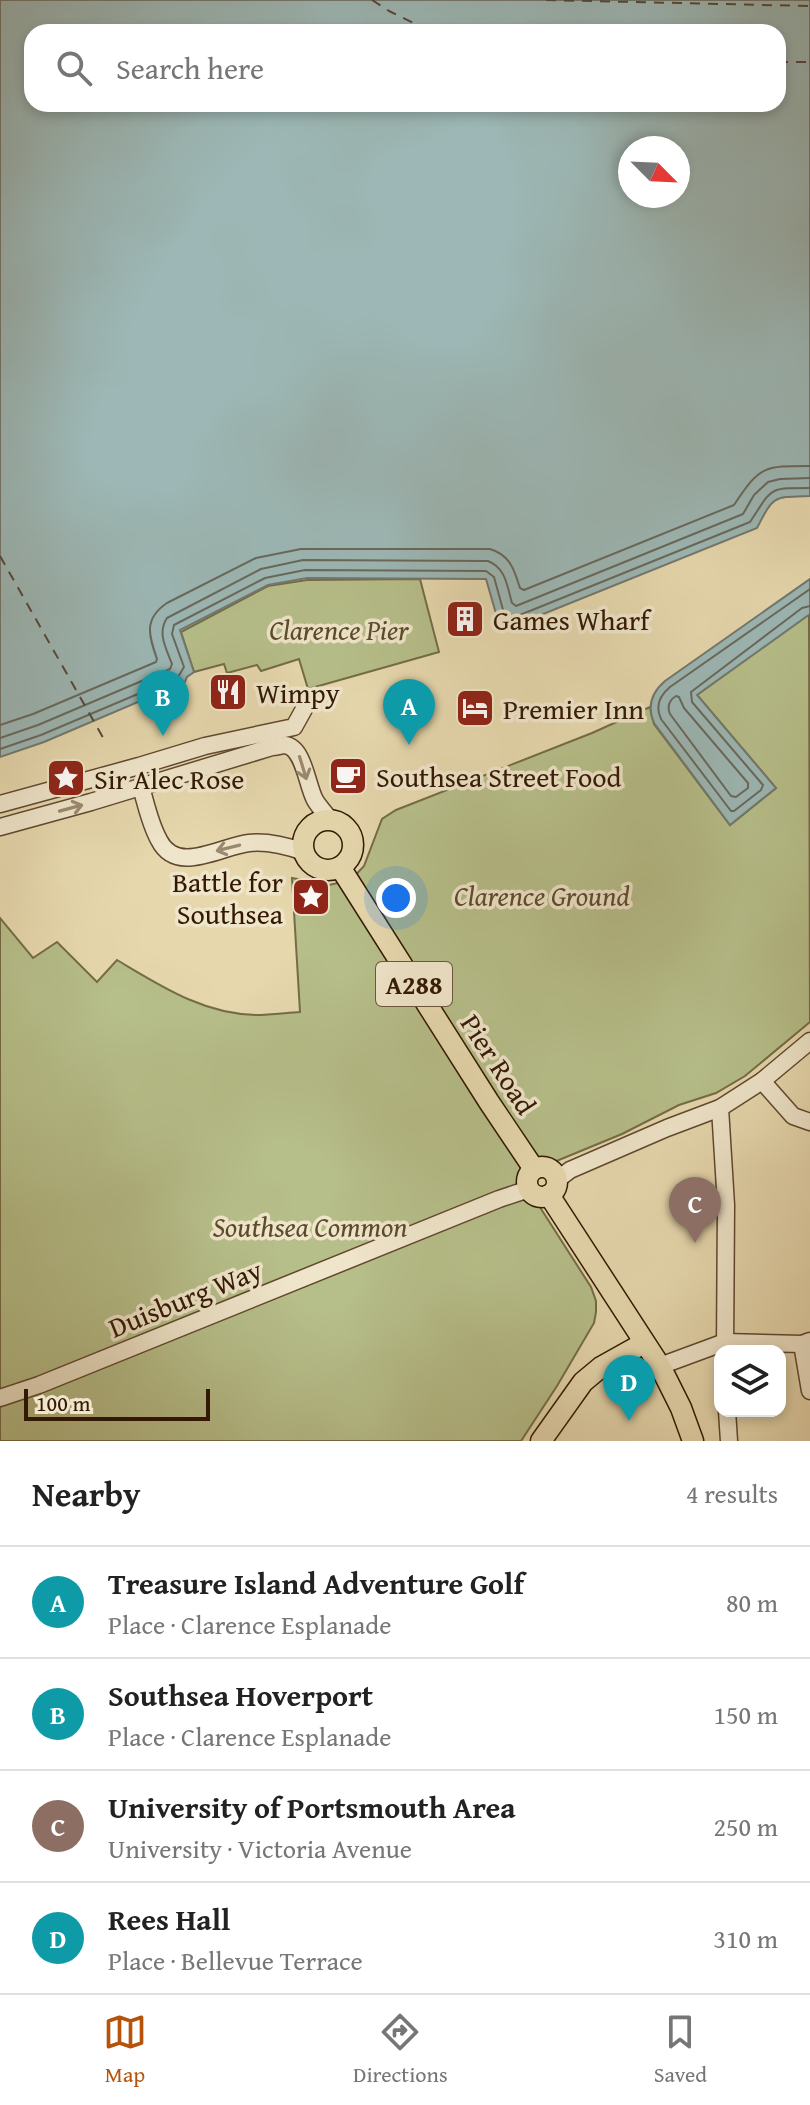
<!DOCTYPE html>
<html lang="en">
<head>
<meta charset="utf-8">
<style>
	:root { --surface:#fff; --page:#f6f6f6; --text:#222; --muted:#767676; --line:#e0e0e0; --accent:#b45309 }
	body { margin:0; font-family:"Gentium Book Plus",serif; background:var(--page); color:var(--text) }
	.controls { position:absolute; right:24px; bottom:24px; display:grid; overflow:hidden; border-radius:16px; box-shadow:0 4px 12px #0003 }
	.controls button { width:72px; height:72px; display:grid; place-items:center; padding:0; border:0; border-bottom:2px solid var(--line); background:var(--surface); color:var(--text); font:40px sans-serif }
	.compass { position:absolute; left:618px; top:136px; width:72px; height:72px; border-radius:50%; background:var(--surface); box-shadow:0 4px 12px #0003; rotate:114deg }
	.scale { position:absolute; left:24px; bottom:20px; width:186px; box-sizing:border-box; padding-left:8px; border:4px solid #331903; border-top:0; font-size:22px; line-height:28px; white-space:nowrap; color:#331903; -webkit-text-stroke:6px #efe5ca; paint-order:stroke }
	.you { position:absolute; left:396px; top:898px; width:28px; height:28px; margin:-20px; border:6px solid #fff; border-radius:50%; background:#1a73e8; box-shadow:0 0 0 12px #1a73e833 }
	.badge { display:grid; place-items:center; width:52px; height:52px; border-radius:50%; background:var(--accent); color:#fff; font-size:26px; font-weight:700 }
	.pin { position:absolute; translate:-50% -66px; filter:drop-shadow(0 2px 4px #0008) }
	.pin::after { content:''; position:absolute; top:42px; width:28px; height:24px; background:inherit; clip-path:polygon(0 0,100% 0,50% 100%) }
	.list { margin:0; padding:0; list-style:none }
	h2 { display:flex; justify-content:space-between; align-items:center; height:104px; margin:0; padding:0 32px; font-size:34px }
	h2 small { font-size:26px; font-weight:400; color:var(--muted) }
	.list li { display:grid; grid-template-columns:52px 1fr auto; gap:24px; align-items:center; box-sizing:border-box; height:112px; padding:0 32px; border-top:2px solid var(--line) }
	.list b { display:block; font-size:30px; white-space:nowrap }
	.list p { margin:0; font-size:26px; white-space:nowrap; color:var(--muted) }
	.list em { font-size:26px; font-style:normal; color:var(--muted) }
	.icon { flex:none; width:44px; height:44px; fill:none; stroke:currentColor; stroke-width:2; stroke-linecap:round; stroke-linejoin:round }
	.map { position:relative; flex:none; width:810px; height:1441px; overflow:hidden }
	.search { position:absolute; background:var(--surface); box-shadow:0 4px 12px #0003; left:24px; right:24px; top:24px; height:88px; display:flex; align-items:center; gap:20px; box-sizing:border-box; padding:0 28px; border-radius:24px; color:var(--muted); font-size:30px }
	.sheet { height:552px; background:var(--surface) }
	nav { display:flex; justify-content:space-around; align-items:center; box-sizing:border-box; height:112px; border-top:2px solid var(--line); background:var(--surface); font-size:22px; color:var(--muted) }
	nav a { display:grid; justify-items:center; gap:4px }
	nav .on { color:var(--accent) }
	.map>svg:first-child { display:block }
	.green { fill:#b6be89; stroke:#746c46; stroke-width:2 }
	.water { fill:#9cb7b5; stroke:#72786e; stroke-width:2; fill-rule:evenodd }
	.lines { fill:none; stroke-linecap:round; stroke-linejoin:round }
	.shore { stroke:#68685c; stroke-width:2 }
	.ferry { stroke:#524838; stroke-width:2; stroke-dasharray:10 8; stroke-linecap:butt }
	.minor-casing { stroke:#60482e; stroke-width:19 }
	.major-casing { stroke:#331903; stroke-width:23 }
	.minor { stroke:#efe5ca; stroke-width:16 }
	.major { stroke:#e6d7ad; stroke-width:20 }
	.oneway { stroke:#9a8970 }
	.labels { text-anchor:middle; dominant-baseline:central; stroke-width:7; stroke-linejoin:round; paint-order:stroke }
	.shield { fill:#efe5ca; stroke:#6b563f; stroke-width:2 }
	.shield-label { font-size:26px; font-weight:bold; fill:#331903 }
	.poi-label { font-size:28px; fill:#331903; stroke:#efe5ca; text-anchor:start }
	.park-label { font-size:28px; font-style:italic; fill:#5a4b2b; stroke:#efe5ca }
	.street-label { font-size:28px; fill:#331903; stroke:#efe5ca }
</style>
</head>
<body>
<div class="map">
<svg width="810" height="1441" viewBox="0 0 810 1441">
	<rect width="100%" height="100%" fill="#e6d7ad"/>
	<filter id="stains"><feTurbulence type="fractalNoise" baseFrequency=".0025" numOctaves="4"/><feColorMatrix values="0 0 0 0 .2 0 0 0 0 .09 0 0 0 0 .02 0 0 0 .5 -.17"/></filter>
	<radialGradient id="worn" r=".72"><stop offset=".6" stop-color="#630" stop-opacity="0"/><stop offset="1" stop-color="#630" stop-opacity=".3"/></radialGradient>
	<g class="green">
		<path d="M 420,579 L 439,652 L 308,689 L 299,659 L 261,671 L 257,665 L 227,673 L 224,664 L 194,672 L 181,632 L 268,586 L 307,580 Z"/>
		<path d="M 809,613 L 810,1022 L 745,1076 L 716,1093 L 679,1105 L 622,1134 L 520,1176 L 591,1287 L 596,1301 L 596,1312 L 594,1323 L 557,1386 L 521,1441 L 0,1441 L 0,918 L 33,958 L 57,942 L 97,982 L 117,960 C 161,986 203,1014 256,1015 C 270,1015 285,1013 300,1012 L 292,878 L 329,885 L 351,880 L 364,866 L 382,819 L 396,810 L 592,733 L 650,707 L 654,724 L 730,825 L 776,788 L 697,695 Z"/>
	</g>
	<g class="water">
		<path d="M 0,0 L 810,0 L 810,496 C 773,497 774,495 757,528 L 501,631 L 486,579 L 307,578 L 268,585 L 180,630 L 194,672 L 187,677 L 185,682 L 44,742 L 0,757 ZM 32,32 L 778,32 L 778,104 L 32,104 ZM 630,148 L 678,148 L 678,196 L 630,196 Z"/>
		<path d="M 810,579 L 810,614 L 697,695 L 776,788 L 730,825 L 654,723 C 647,707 651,693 665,681 Z"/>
	</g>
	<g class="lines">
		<g class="shore">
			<path d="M 810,589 L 670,687 C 659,696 655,706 661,719 L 731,811 L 734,811 L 761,790 L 763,785 L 692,702 L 691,692 L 802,608 L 810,606"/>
			<path d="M 676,696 L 679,697 L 684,708 L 748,783 L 748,788 L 736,797 L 731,796 L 670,714 C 667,707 669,700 676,696 Z"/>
			<path d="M 0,725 L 33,714 L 156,662 L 157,659 C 149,636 143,619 167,603 L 256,558 L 301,549 L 490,549 C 510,555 514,569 520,588 L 524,590 L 734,505 C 760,466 763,466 810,466"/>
			<path d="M 0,738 L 38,725 L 170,669 L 172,664 C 166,648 157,633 167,618 L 261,569 L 303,560 L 488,561 C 506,568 507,586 512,603 L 516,606 L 743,514 L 754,495 L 768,482 L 780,479 L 810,478"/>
			<path d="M 0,749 L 41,735 L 178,677 L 184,667 L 172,634 L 174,625 L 265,578 L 305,570 L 486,571 L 494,577 L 505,617 L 510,619 L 750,522 C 773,488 766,488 810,488"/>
		</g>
		<g class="ferry">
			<path d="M 372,0 L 389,11 L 432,32"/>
			<path d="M 546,0 L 810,6"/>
			<path d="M 778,62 L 810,62"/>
			<path d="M 0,556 L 105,741"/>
		</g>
		<g class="minor-casing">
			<g id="minor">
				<path d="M 141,787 C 146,804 150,824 159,840 C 177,876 221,846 249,843 C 268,841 287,846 304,852"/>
				<path d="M 0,804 L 139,766 L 205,746 L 294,727 L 304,709"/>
				<path d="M 0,827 L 91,802 L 272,747 C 277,747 281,745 285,745 C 304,747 307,786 315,800 C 319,807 326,814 331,821"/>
				<path d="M 762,1081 L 793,1116 L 810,1122"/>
				<path d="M 720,1108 L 726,1205 L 725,1351"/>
				<path d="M 557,1180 L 570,1170 L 667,1128 L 720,1108 L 762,1081 L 810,1041"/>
				<path d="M 802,1344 L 810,1391"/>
				<path d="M 660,1366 L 725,1342 L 802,1344 L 810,1341"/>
				<path d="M 0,1398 L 39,1385 L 499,1199 L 529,1189"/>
				<path d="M 727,1411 L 729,1441"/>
			</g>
		</g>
		<g class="major-casing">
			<g id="major">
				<circle cx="328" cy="845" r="25"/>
				<path d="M 340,867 L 489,1102 L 534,1169"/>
				<circle cx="542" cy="1182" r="15"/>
				<path d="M 549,1195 L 660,1366 L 681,1408 L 693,1441"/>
				<path d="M 541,1441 L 583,1382 L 601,1367 L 644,1343"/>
			</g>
		</g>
		<use href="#minor" class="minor"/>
		<use href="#major" class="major"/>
	</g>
	<defs><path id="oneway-shaft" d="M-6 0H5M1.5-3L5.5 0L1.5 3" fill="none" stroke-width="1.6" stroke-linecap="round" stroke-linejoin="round" transform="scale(2)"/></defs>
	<g class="oneway">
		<use href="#oneway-shaft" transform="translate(303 768) rotate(73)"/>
		<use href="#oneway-shaft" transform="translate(71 808) rotate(-15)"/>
		<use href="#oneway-shaft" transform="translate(228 848) rotate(166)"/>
	</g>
	<defs>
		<g id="building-square" transform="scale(2)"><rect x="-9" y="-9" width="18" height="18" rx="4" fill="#8f2418" stroke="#efe5ca"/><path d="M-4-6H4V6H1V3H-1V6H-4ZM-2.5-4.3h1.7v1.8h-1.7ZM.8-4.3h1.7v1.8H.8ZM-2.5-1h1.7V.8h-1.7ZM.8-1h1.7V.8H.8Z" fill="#fff"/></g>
		<g id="restaurant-square" transform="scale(2)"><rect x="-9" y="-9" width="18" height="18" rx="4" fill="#8f2418" stroke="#efe5ca"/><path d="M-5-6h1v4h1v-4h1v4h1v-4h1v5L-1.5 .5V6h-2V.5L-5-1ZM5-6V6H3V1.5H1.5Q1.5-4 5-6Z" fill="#fff"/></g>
		<g id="hotel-square" transform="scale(2)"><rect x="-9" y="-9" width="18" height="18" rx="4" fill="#8f2418" stroke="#efe5ca"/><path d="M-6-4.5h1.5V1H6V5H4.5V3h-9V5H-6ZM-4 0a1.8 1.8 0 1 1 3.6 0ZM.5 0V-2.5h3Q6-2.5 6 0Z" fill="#fff"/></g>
		<g id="cafe-square" transform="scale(2)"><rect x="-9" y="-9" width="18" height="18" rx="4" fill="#8f2418" stroke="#efe5ca"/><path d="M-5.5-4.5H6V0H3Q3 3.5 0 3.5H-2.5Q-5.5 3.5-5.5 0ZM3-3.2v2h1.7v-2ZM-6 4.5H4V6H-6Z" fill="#fff"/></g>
		<g id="sight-square" transform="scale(2)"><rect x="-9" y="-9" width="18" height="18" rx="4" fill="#8f2418" stroke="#efe5ca"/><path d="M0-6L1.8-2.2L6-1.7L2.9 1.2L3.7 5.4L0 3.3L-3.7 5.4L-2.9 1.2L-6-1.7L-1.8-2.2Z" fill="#fff"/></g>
	</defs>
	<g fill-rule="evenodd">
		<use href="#building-square" x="465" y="619"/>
		<use href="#restaurant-square" x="228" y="692"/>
		<use href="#hotel-square" x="475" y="708"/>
		<use href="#cafe-square" x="348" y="776"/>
		<use href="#sight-square" x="66" y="778"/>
		<use href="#sight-square" x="311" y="897"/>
	</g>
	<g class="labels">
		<rect class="shield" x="376" y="962" width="76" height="44" rx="6"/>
		<g class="shield-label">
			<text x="414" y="984">A288</text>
		</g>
		<g class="poi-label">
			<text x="493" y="619">Games Wharf</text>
			<text x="256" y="692">Wimpy</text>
			<text x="503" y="708">Premier Inn</text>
			<text x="376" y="776">Southsea Street Food</text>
			<text x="94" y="778">Sir Alec Rose</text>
			<text x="283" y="881" text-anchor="end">Battle for<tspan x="283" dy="32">Southsea</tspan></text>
		</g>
		<g class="park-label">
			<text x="339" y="629">Clarence Pier</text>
			<text x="542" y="895">Clarence Ground</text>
			<text x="310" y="1226">Southsea Common</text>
		</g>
		<g class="street-label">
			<text transform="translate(499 1064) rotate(57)">Pier Road</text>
			<text transform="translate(185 1298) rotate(-22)">Duisburg Way</text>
		</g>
	</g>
	<rect width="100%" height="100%" filter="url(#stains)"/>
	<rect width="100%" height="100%" fill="url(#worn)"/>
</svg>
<div class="controls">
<button><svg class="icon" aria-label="layers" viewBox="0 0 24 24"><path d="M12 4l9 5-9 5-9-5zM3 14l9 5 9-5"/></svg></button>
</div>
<svg class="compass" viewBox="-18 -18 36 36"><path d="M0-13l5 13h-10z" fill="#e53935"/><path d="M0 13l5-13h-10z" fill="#767676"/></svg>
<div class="scale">100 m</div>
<div class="you"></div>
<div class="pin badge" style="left:409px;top:745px;background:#0f9aa8">A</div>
<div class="pin badge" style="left:163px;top:736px;background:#0f9aa8">B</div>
<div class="pin badge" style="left:695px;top:1243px;background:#8d6e63">C</div>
<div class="pin badge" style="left:629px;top:1421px;background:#0f9aa8">D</div>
<div class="search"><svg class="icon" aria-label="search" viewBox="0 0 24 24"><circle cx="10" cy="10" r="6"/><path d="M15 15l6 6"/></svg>Search here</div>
</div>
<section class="sheet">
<h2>Nearby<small>4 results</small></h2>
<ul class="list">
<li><span class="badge" style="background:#0f9aa8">A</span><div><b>Treasure Island Adventure Golf</b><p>Place · Clarence Esplanade</p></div><em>80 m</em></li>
<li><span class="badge" style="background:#0f9aa8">B</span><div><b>Southsea Hoverport</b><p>Place · Clarence Esplanade</p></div><em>150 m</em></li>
<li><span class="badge" style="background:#8d6e63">C</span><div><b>University of Portsmouth Area</b><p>University · Victoria Avenue</p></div><em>250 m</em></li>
<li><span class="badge" style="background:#0f9aa8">D</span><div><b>Rees Hall</b><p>Place · Bellevue Terrace</p></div><em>310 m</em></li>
</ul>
</section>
<nav>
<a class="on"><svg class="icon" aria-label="map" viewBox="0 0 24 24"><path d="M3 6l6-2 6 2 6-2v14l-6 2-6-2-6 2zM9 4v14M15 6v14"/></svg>Map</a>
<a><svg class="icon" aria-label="directions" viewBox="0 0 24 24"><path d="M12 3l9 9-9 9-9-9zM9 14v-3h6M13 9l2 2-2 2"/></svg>Directions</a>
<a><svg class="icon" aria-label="saved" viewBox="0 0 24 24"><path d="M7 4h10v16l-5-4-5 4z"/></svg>Saved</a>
</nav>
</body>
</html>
